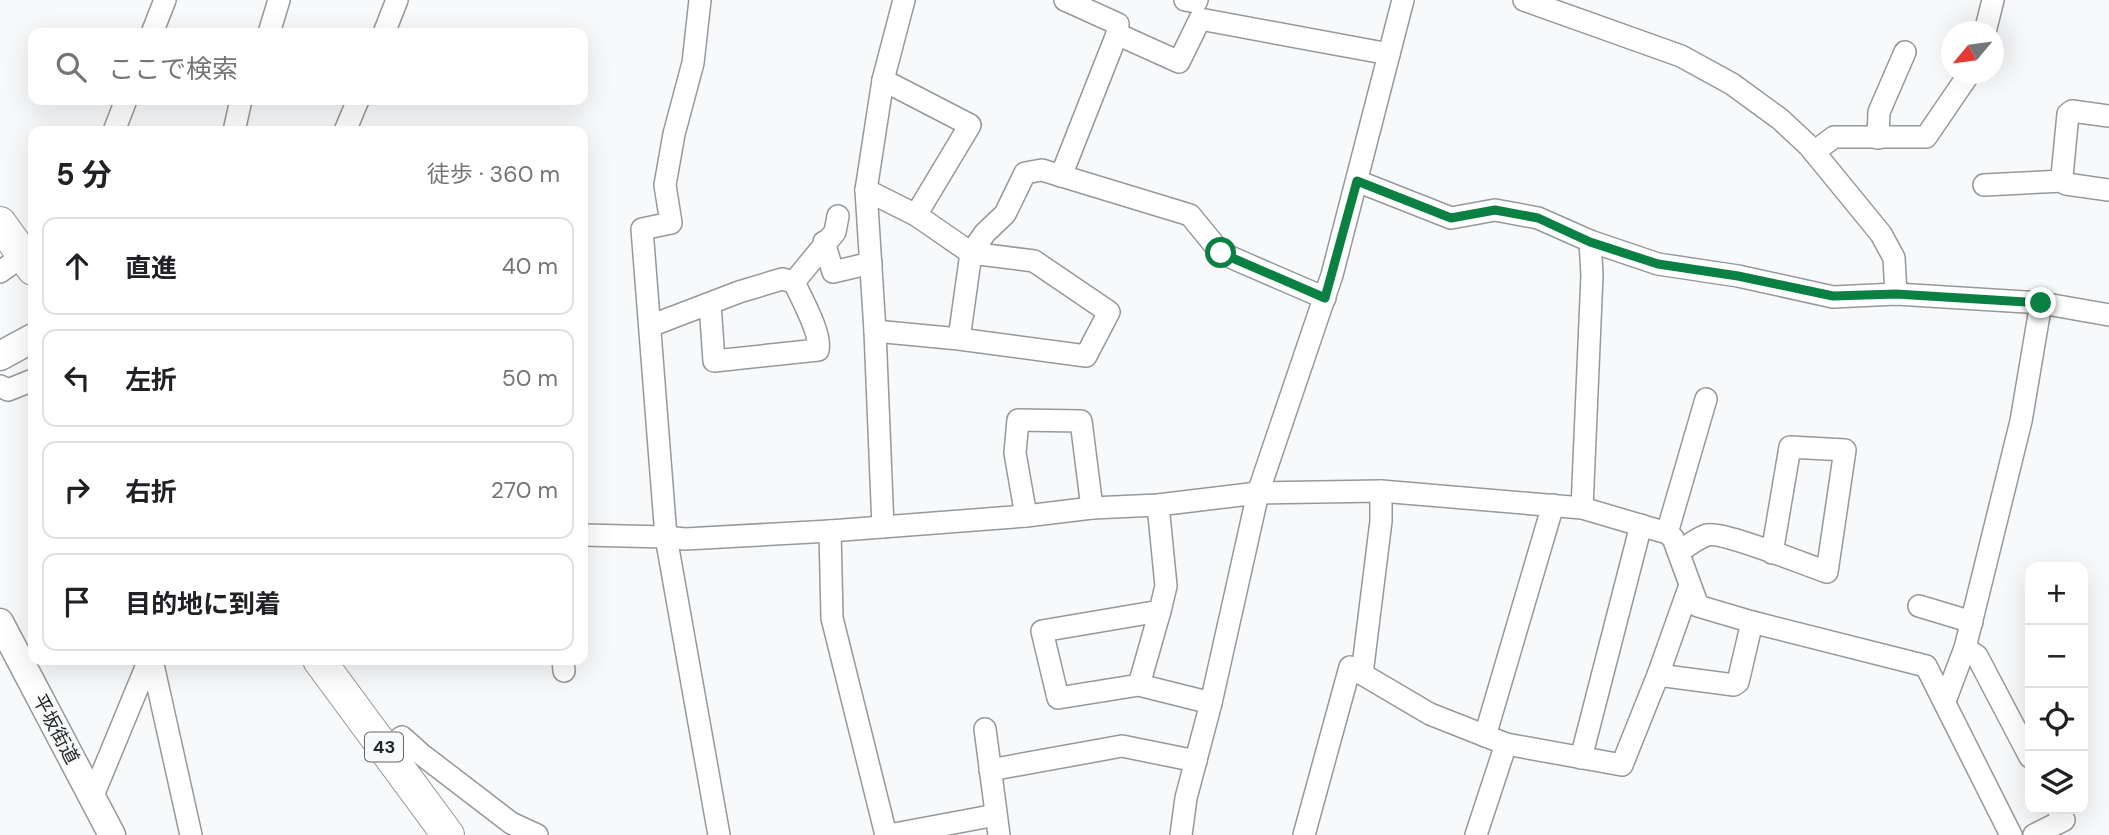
<!DOCTYPE html>
<html lang="ja">
<head>
<meta charset="utf-8">
<style>
	:root { --surface:#fff; --page:#f6f6f6; --text:#202124; --muted:#757577; --line:#e0e0e0 }
	body { margin:0; font-family:"DM Sans","Noto Sans JP",sans-serif; background:var(--page); color:var(--text) }
	.controls { position:absolute; right:21px; bottom:21px; display:grid; overflow:hidden; border-radius:14px; box-shadow:0 7px 28px #0002 }
	.controls button { width:63px; height:63px; display:grid; place-items:center; padding:0; border:0; border-bottom:2px solid var(--line); background:var(--surface); color:var(--text); font:35px sans-serif }
	.compass { position:absolute; left:1941px; top:21px; width:63px; height:63px; border-radius:50%; background:var(--surface); box-shadow:0 7px 28px #0002; rotate:241deg }
	.stop { position:absolute; width:21px; height:21px; margin:-16px; border:5px solid #0b8043; border-radius:50%; background:#fff }
	.stop.end { background:#0b8043; border-color:#fff; box-shadow:0 2px 7px #0008 }
	.list { margin:0; padding:0; list-style:none }
	h2 { display:flex; justify-content:space-between; align-items:center; height:91px; margin:0; padding:0 28px; font-size:30px }
	h2 small { font-size:23px; font-weight:400; color:var(--muted) }
	.list li { display:grid; grid-template-columns:46px 1fr auto; gap:21px; align-items:center; box-sizing:border-box; height:98px; margin:0 14px 14px; padding:0 14px; border:2px solid var(--line); border-radius:14px }
	.list b { display:block; font-size:26px; white-space:nowrap }
	.list em { font-size:23px; font-style:normal; color:var(--muted) }
	.icon { flex:none; width:38px; height:38px; fill:none; stroke:currentColor; stroke-width:2; stroke-linecap:round; stroke-linejoin:round }
	.map { position:relative; flex:none; width:2109px; height:835px; overflow:hidden }
	.search { position:absolute; background:var(--surface); box-shadow:0 7px 28px #0002; left:28px; top:28px; width:560px; height:77px; display:flex; align-items:center; gap:18px; box-sizing:border-box; padding:0 24px; border-radius:14px; color:var(--muted); font-size:26px }
	.panel { position:absolute; background:var(--surface); box-shadow:0 7px 28px #0002; left:28px; top:126px; width:560px; height:539px; border-radius:14px }
	.map>svg:first-child { display:block }
	.lines { fill:none; stroke-linecap:round; stroke-linejoin:round }
	.minor-casing { stroke:#96989a; stroke-width:24 }
	.tertiary-casing { stroke:#96989a; stroke-width:29 }
	.secondary-casing { stroke:#96989a; stroke-width:31 }
	.primary-casing { stroke:#96989a; stroke-width:34 }
	.minor { stroke:#fff; stroke-width:21 }
	.tertiary { stroke:#fff; stroke-width:26 }
	.secondary { stroke:#fff; stroke-width:28 }
	.primary { stroke:#fff; stroke-width:32 }
	.route { stroke:#0b8043; stroke-width:9 }
	.labels { text-anchor:middle; dominant-baseline:central; stroke-width:5; stroke-linejoin:round; paint-order:stroke }
	.shield { fill:#f7f9fb; stroke:#636566; stroke-width:2 }
	.shield-label { font-size:18px; font-weight:bold; fill:#242526 }
	.street-label { font-size:19px; fill:#242526; stroke:#f7f9fb }
</style>
</head>
<body>
<div class="map">
<svg width="2109" height="835" viewBox="0 0 2109 835">
	<rect width="100%" height="100%" fill="#f7f9fb"/>
	<g class="lines">
		<g class="minor-casing">
			<g id="minor">
				<path d="M 700,0 L 693,63 L 674,134 L 665,185 L 671,223 L 642,229 L 666,537 L 719,835"/>
				<path d="M 1185,0 L 1196,2 L 1197,0"/>
				<path d="M 1524,0 L 1681,56 L 1732,84 L 1780,119 L 1809,146 L 1881,234 L 1894,258 L 1896,294"/>
				<path d="M 1985,32 L 1993,0"/>
				<path d="M 152,33 L 165,0"/>
				<path d="M 269,33 L 279,0"/>
				<path d="M 384,33 L 397,0"/>
				<path d="M 1117,34 L 1179,62 L 1200,19 L 1389,54"/>
				<path d="M 883,80 L 970,125 L 916,215"/>
				<path d="M 2109,116 L 2072,111 L 2068,114 L 2062,176 L 2066,184 L 2109,190"/>
				<path d="M 114,131 L 126,100"/>
				<path d="M 234,131 L 241,100"/>
				<path d="M 345,131 L 358,100"/>
				<path d="M 1878,138 L 1879,112 L 1905,52"/>
				<path d="M 1814,152 L 1834,137 L 1926,137 L 1969,74"/>
				<path d="M 1061,176 L 1117,34 L 1118,24 L 1065,0"/>
				<path d="M 1357,181 L 1451,218 L 1495,210 L 1538,218 L 1590,241 L 1658,264 L 1738,276 L 1833,297 L 1896,294 L 2041,303 L 2109,315"/>
				<path d="M 1984,185 L 2064,181"/>
				<path d="M 866,190 L 916,215 L 971,253 L 985,233 L 1005,214 L 1025,173 L 1042,170 L 1190,215 L 1221,253 L 1325,298"/>
				<path d="M 824,242 L 833,272 L 871,263"/>
				<path d="M 0,272 L 24,255"/>
				<path d="M 794,282 L 835,232 L 838,216"/>
				<path d="M 650,326 L 739,292 L 782,279 L 794,282 C 801,298 822,334 818,350 L 714,361 L 710,304"/>
				<path d="M 875,331 L 959,339 L 1086,356 L 1109,312 L 1034,261 L 971,253 L 959,339"/>
				<path d="M 0,386 L 8,390 L 33,380"/>
				<path d="M 1381,491 L 1381,521 L 1362,674 L 1430,714 L 1506,744 L 1476,835"/>
				<path d="M 1158,505 L 1166,586 L 1160,611 L 1042,631 L 1058,698 L 1139,685 L 1211,703"/>
				<path d="M 1582,508 L 1592,275 L 1590,241"/>
				<path d="M 1026,516 L 1015,453 L 1018,420 L 1081,421 L 1092,508"/>
				<path d="M 883,527 L 875,331 L 866,190 L 883,80 L 904,0"/>
				<path d="M 830,531 L 832,618 L 886,835"/>
				<path d="M 1667,533 L 1706,399"/>
				<path d="M 583,535 L 666,537 L 685,539 L 830,531 L 1026,516 L 1092,508 L 1158,505 L 1258,493 L 1381,491 L 1582,508 L 1667,533 L 1673,538 L 1698,606 L 1752,622 L 1926,666 L 2011,835"/>
				<path d="M 1679,552 C 1687,546 1698,538 1707,535 C 1723,531 1806,565 1827,572 L 1845,450 L 1790,447 L 1772,553"/>
				<path d="M 1919,606 L 1972,622"/>
				<path d="M 1965,648 L 1977,656 L 2030,757"/>
				<path d="M 152,660 L 191,835"/>
				<path d="M 563,660 L 564,671"/>
				<path d="M 1658,675 L 1734,685 L 1738,682 L 1752,622"/>
				<path d="M 1139,685 L 1160,611"/>
				<path d="M 1945,701 L 1965,648 L 2021,421 L 2041,303"/>
				<path d="M 985,729 L 999,835"/>
				<path d="M 1485,736 L 1553,505"/>
				<path d="M 1506,744 L 1622,765 L 1658,675 L 1690,585"/>
				<path d="M 385,749 L 402,737 L 421,754 L 511,823 L 537,835"/>
				<path d="M 1581,758 L 1641,525"/>
				<path d="M 990,770 L 1122,746 L 1196,761"/>
				<path d="M 92,798 L 149,660"/>
				<path d="M 889,835 L 996,815"/>
				<path d="M 1181,835 L 1186,798 L 1211,703 L 1258,493 L 1332,275 L 1403,0"/>
				<path d="M 1304,835 L 1350,667"/>
				<path d="M 2034,835 L 2064,820 L 2058,809"/>
			</g>
		</g>
		<g class="tertiary-casing">
			<path id="tertiary" d="M 0,622 L 112,835"/>
		</g>
		<g class="secondary-casing">
			<path id="secondary" d="M 0,356 L 33,338"/>
		</g>
		<g class="primary-casing">
			<g id="primary">
				<path d="M 0,223 L 33,269"/>
				<path d="M 319,660 L 448,835"/>
			</g>
		</g>
		<use href="#minor" class="minor"/>
		<use href="#tertiary" class="tertiary"/>
		<use href="#secondary" class="secondary"/>
		<use href="#primary" class="primary"/>
	</g>
	<g class="lines">
		<path class="route" d="M 1221,253 L 1325,298 L 1357,181 L 1451,218 L 1495,210 L 1538,218 L 1590,242 L 1658,264 L 1738,276 L 1833,296 L 1896,294 L 2041,303"/>
	</g>
	<g class="labels">
		<rect class="shield" x="365" y="732.5" width="38" height="29" rx="5"/>
		<g class="shield-label">
			<text x="384" y="747">43</text>
		</g>
		<g class="street-label">
			<text transform="translate(56 729) rotate(62)">平坂街道</text>
		</g>
	</g>
</svg>
<div class="controls">
<button>+</button>
<button>−</button>
<button><svg class="icon" aria-label="locate" viewBox="0 0 24 24"><circle cx="12" cy="12" r="6"/><path d="M12 2v4M12 18v4M2 12h4M18 12h4"/></svg></button>
<button><svg class="icon" aria-label="layers" viewBox="0 0 24 24"><path d="M12 4l9 5-9 5-9-5zM3 14l9 5 9-5"/></svg></button>
</div>
<svg class="compass" viewBox="-18 -18 36 36"><path d="M0-13l5 13h-10z" fill="#e53935"/><path d="M0 13l5-13h-10z" fill="#757577"/></svg>
<div class="stop" style="left:1221px;top:253px"></div>
<div class="stop end" style="left:2041px;top:303px"></div>
<div class="search"><svg class="icon" aria-label="search" viewBox="0 0 24 24"><circle cx="10" cy="10" r="6"/><path d="M15 15l6 6"/></svg>ここで検索</div>
<section class="panel">
<h2>5 分<small>徒歩 · 360 m</small></h2>
<ul class="list">
<li><svg class="icon" aria-label="ahead" viewBox="0 0 24 24"><path d="M12 20V5M6 11l6-6 6 6"/></svg><div><b>直進</b></div><em>40 m</em></li>
<li><svg class="icon" aria-label="left" viewBox="0 0 24 24"><path d="M17 20v-9H6M10 6l-5 5 5 5"/></svg><div><b>左折</b></div><em>50 m</em></li>
<li><svg class="icon" aria-label="right" viewBox="0 0 24 24"><path d="M7 20v-9h11M14 6l5 5-5 5"/></svg><div><b>右折</b></div><em>270 m</em></li>
<li><svg class="icon" aria-label="arrive" viewBox="0 0 24 24"><path d="M6 21V4h12l-3 4 3 4H6"/></svg><div><b>目的地に到着</b></div></li>
</ul>
</section>
</div>
</body>
</html>
